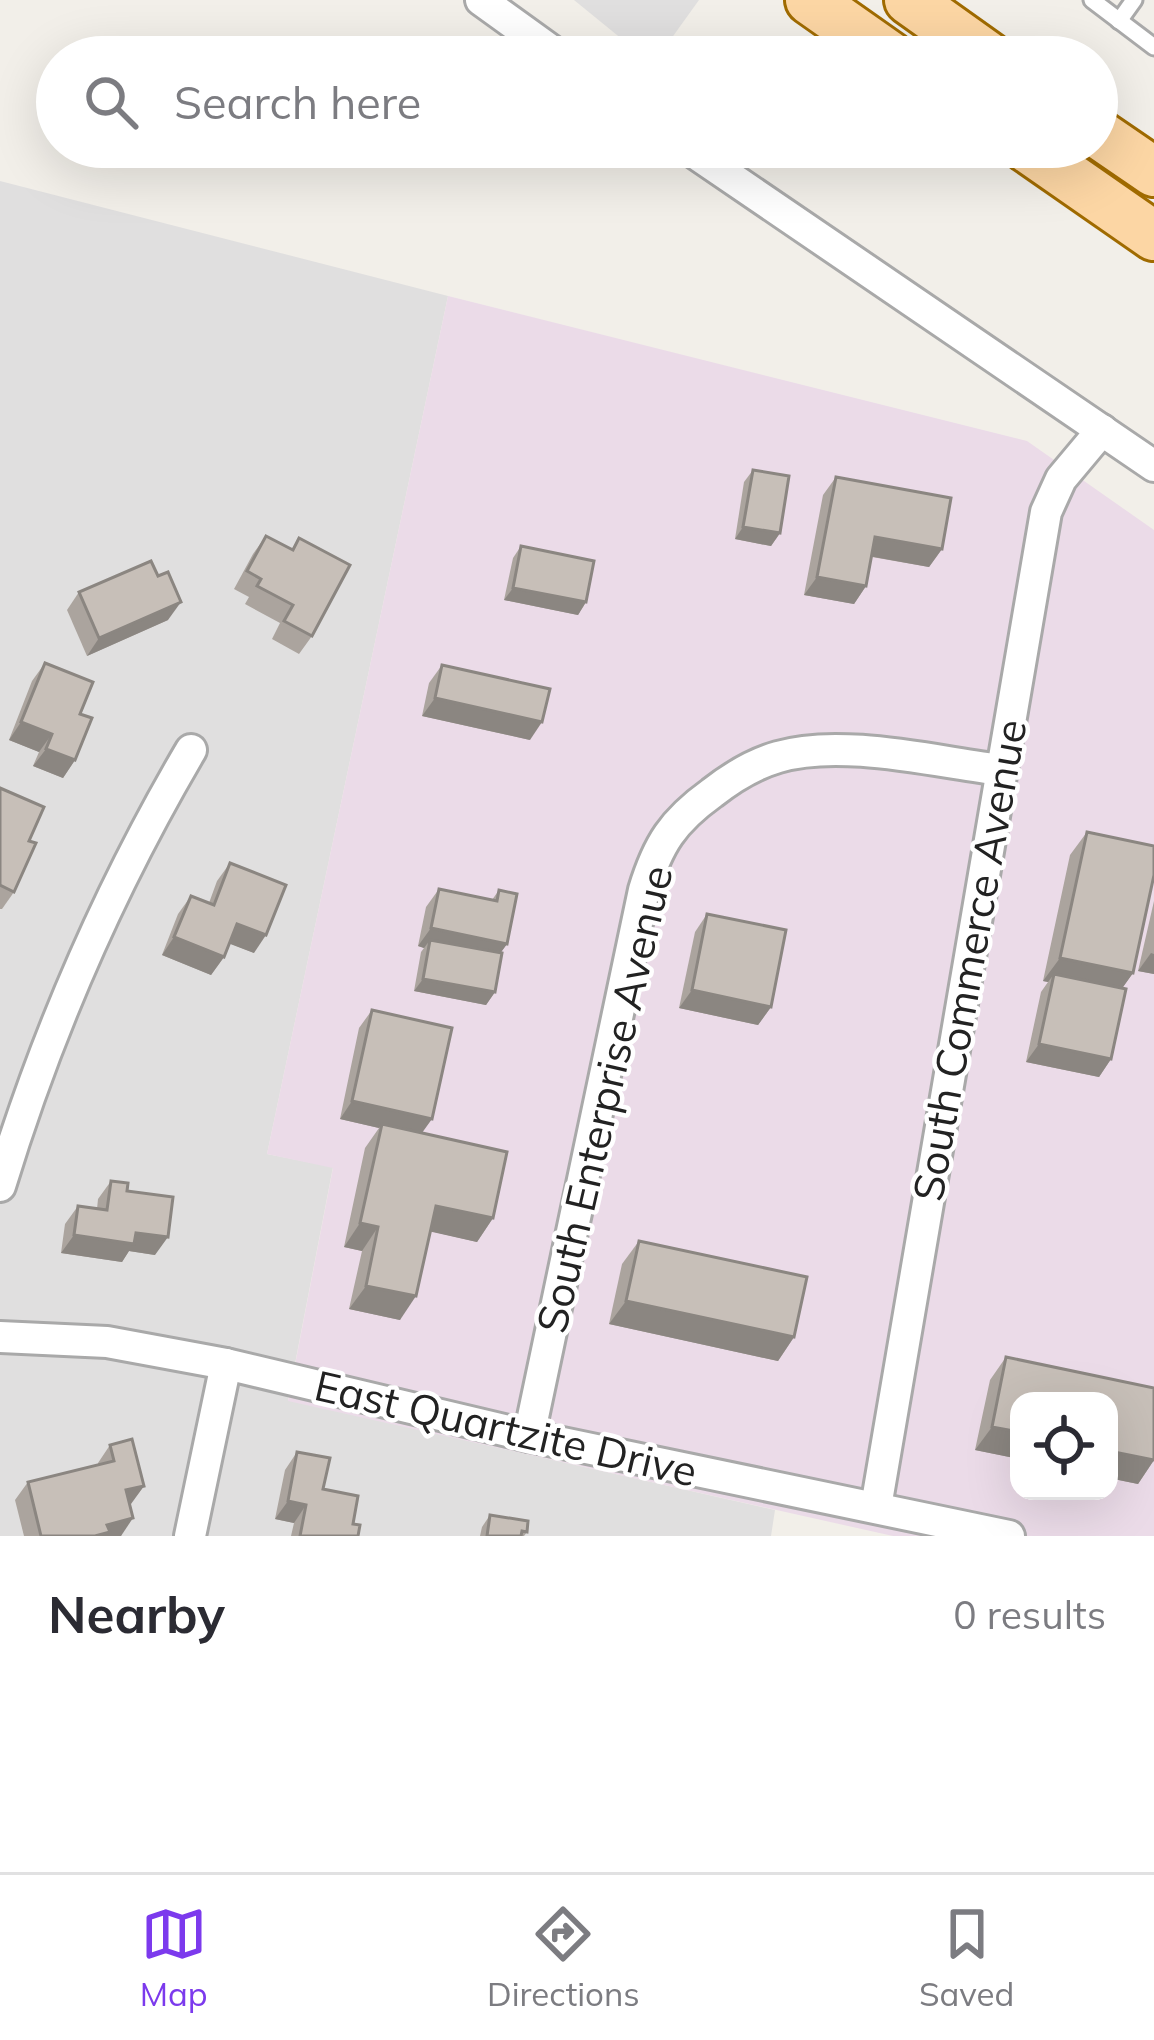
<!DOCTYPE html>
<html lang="en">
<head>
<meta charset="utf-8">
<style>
	:root { --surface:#fff; --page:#f2f2f3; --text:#2b2b33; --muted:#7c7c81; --line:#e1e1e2; --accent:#7c3aed }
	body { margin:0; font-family:Mulish,sans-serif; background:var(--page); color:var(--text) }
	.controls { position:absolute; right:36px; bottom:36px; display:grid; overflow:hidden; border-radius:24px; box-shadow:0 12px 48px #0002 }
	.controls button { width:108px; height:108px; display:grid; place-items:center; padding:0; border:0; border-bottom:3px solid var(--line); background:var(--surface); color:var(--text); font:60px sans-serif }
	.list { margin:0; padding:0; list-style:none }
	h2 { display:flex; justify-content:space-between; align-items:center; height:156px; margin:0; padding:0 48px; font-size:51px }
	h2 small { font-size:39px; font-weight:400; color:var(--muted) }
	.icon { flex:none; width:66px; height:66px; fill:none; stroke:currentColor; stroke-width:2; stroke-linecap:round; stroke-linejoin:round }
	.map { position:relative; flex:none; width:1154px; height:1536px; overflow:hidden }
	.search { position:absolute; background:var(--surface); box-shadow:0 12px 48px #0002; left:36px; right:36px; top:36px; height:132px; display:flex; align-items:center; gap:30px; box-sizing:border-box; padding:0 42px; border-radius:66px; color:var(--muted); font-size:45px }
	.sheet { height:336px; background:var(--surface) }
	nav { display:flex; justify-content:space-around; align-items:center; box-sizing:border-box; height:168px; border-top:3px solid var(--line); background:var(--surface); font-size:33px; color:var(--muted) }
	nav a { display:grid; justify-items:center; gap:6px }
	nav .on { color:var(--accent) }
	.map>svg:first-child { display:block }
	.residential { fill:#e0dfdf }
	.industrial { fill:#ebdbe8; fill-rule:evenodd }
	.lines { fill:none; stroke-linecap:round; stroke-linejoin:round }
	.lane-casing { stroke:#a9a9a9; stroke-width:21 }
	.street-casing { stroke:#a9a9a9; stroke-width:36 }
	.primary-casing { stroke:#a06b00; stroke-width:54 }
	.lane { stroke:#fff; stroke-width:15 }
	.street { stroke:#fff; stroke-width:30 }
	.primary { stroke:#fcd6a4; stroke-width:48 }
	.wall { fill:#aba49e }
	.shaded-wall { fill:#8b8681 }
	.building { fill:#c7bfb8; stroke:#8b8681; stroke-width:3 }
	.labels { text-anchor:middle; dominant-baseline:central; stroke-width:9; stroke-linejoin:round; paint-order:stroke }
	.street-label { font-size:42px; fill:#222; stroke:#fff }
</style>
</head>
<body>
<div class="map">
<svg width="1154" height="1536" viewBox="0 0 1154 1536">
	<rect width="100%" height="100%" fill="#f2efe9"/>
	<g class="residential">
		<path d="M 574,0 L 699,0 L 658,57 L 644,57 Z"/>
		<path d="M 0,181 L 448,296 L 267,1154 L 333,1167 L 288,1400 L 775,1510 L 771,1536 L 0,1536 Z"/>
	</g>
	<path class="industrial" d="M 448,296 L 1027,441 L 1154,530 L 1154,1536 L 893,1536 L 288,1401 L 333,1168 L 267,1154 ZM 1019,1401 L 1109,1401 L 1109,1491 L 1019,1491 Z"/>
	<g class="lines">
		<g class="lane-casing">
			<g id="lane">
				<path d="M 1092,0 L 1154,47"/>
				<path d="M 1119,21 L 1134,0"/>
			</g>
		</g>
		<g class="street-casing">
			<g id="street">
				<path d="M 481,0 L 560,57"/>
				<path d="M 686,147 L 1154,466"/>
				<path d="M 0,1186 C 46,1035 111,886 191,750"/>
				<path d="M 0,1337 L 107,1342 L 226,1364 L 529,1436 L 1009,1536"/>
				<path d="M 529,1436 L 644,890 C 658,844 673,821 712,793 C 731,778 754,764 778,757 C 841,738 936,762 1001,770"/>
				<path d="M 876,1507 L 1046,512 L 1061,479 L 1102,430"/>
				<path d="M 190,1536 L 226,1364"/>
			</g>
		</g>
		<g class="primary-casing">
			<g id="primary">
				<path d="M 810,0 L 891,57"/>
				<path d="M 909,0 L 989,57"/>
				<path d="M 1097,133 L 1154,172"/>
				<path d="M 1026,147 L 1154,236"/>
			</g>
		</g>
		<use href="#lane" class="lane"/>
		<use href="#street" class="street"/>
		<use href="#primary" class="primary"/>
	</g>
	<g class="wall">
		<path d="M 753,470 L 780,533 L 771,546 L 735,539 L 744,482 Z"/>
		<path d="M 836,477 L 942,549 L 929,567 L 872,557 L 866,586 L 854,604 L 804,595 L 823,495 Z"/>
		<path d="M 266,536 L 291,550 L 299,538 L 312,636 L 299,654 L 272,639 L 280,623 L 245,604 L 249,597 L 234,589 L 253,554 Z"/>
		<path d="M 521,546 L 586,602 L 578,615 L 504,600 L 513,558 Z"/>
		<path d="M 79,592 L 168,620 L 87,656 L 67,610 Z"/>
		<path d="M 45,663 L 80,714 L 75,760 L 63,778 L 33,766 L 39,752 L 9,740 L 32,681 Z"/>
		<path d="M 442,665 L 530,740 L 422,716 L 429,683 Z"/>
		<path d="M 0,788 L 29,841 L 14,892 L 2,909 L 0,909 Z"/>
		<path d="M 1087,832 L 1133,973 L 1122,988 L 1111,1059 L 1099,1077 L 1026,1062 L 1041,992 L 1048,982 L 1043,981 L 1070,855 Z"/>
		<path d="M 230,863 L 254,953 L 229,943 L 224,957 L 211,975 L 162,955 L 178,914 L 191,896 L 209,903 L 217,881 Z"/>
		<path d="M 439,889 L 492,900 L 499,890 L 507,944 L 500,953 L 495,992 L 486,1005 L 414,991 L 421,952 L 424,948 L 418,946 L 426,907 Z"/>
		<path d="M 1154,901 L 1154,974 L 1138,971 Z"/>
		<path d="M 707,914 L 771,1007 L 758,1025 L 679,1008 L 695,932 Z"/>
		<path d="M 372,1010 L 422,1133 L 493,1218 L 477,1242 L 430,1231 L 400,1320 L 349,1309 L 362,1251 L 344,1247 L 365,1148 L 379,1128 L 340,1119 L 359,1028 Z"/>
		<path d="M 111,1181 L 127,1191 L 155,1255 L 129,1251 L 122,1262 L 61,1253 L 65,1224 L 78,1206 L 97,1209 L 98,1199 Z"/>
		<path d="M 639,1241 L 794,1337 L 778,1361 L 609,1324 L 622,1264 Z"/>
		<path d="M 1006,1357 L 1154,1388 L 1154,1460 L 1138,1484 L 1109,1478 L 1109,1401 L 1019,1401 L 1019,1459 L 975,1450 L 990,1380 Z"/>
		<path d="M 110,1445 L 144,1486 L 130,1504 L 121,1536 L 24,1536 L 15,1500 L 28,1482 L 98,1465 L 98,1463 Z"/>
		<path d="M 297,1452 L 323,1489 L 353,1524 L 358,1536 L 291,1536 L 294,1523 L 275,1519 L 285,1470 Z"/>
		<path d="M 490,1515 L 527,1532 L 524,1536 L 480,1536 L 482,1527 Z"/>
	</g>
	<g class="shaded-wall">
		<path d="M 743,527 L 780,533 L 771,546 L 735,539 Z"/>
		<path d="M 875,537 L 942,549 L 929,567 L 863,555 Z"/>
		<path d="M 817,577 L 866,586 L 854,604 L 804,595 Z"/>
		<path d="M 513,588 L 586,602 L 578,615 L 504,600 Z"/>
		<path d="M 181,602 L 168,620 L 87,656 L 99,638 Z"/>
		<path d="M 435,698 L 542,722 L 530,740 L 422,716 Z"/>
		<path d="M 21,722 L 52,734 L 39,752 L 9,740 Z"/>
		<path d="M 46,749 L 75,760 L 63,778 L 33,766 Z"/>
		<path d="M 237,924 L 266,935 L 254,953 L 225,942 Z"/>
		<path d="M 431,928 L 507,944 L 494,962 L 430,940 L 424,948 L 418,946 Z"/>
		<path d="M 174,937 L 224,957 L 211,975 L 162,955 Z"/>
		<path d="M 1151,953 L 1154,954 L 1154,974 L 1138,971 Z"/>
		<path d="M 1060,958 L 1133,973 L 1116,997 L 1054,974 L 1048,982 L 1043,981 Z"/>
		<path d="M 423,979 L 495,992 L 486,1005 L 414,991 Z"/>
		<path d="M 692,990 L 771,1007 L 758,1025 L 679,1008 Z"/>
		<path d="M 1039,1044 L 1111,1059 L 1099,1077 L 1026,1062 Z"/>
		<path d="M 352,1101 L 432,1119 L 419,1137 L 382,1124 L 379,1128 L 340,1119 Z"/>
		<path d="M 436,1206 L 493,1218 L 477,1242 L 419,1229 Z"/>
		<path d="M 360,1223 L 378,1227 L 362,1251 L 344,1247 Z"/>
		<path d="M 136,1233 L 168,1237 L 155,1255 L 129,1251 L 122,1262 L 61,1253 L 74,1235 Z"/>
		<path d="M 366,1286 L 416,1296 L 400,1320 L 349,1309 Z"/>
		<path d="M 626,1301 L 794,1337 L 778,1361 L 609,1324 Z"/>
		<path d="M 992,1427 L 1019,1432 L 1019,1459 L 975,1450 Z"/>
		<path d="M 1109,1451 L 1154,1460 L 1138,1484 L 1109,1478 Z"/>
		<path d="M 144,1486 L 131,1504 L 113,1508 L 126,1490 Z"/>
		<path d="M 288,1501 L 306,1505 L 294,1523 L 275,1519 Z"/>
		<path d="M 133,1518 L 121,1536 L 95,1536 L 107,1525 Z"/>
	</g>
	<g class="building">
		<path d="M 753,470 L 789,476 L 780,533 L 743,527 Z"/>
		<path d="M 836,477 L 951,498 L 942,549 L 875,537 L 866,586 L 817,577 Z"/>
		<path d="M 266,536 L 293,550 L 299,538 L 350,565 L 312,636 L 284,621 L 293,605 L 257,586 L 261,579 L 247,571 Z"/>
		<path d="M 521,546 L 594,561 L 586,602 L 513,588 Z"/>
		<path d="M 151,561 L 158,576 L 168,572 L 181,602 L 99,638 L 79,592 Z"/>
		<path d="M 45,663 L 93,682 L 80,714 L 92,718 L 75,760 L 46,749 L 52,734 L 21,722 Z"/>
		<path d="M 442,665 L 550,689 L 542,722 L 435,698 Z"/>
		<path d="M 0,788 L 44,807 L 29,841 L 36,843 L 14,892 L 0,885 Z"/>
		<path d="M 1087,832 L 1154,846 L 1154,875 L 1133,973 L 1060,958 Z"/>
		<path d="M 230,863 L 286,885 L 266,935 L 237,924 L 224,957 L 174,937 L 191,896 L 214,905 Z"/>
		<path d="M 439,889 L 497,901 L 499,890 L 517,894 L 507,944 L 431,928 Z"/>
		<path d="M 707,914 L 786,930 L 771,1007 L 692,990 Z"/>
		<path d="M 430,940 L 502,953 L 495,992 L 423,979 Z"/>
		<path d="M 1054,974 L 1126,989 L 1111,1059 L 1039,1044 Z"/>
		<path d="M 372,1010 L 452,1028 L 432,1119 L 352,1101 Z"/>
		<path d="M 382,1124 L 507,1152 L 493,1218 L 436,1206 L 416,1296 L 366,1286 L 378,1227 L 360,1223 Z"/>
		<path d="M 111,1181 L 128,1183 L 127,1191 L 173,1197 L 168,1237 L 136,1233 L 134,1244 L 74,1235 L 78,1206 L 107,1210 Z"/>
		<path d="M 639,1241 L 807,1277 L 794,1337 L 626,1301 Z"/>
		<path d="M 1006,1357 L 1154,1388 L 1154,1460 L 1109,1451 L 1109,1401 L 1019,1401 L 1019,1432 L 992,1427 Z"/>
		<path d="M 132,1439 L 144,1486 L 126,1490 L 133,1518 L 107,1525 L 110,1532 L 95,1536 L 41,1536 L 28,1482 L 114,1461 L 110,1445 Z"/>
		<path d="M 297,1452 L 330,1458 L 323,1489 L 358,1496 L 353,1524 L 360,1525 L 358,1536 L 300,1536 L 306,1505 L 288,1501 Z"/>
		<path d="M 490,1515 L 528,1521 L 527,1532 L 522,1531 L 521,1536 L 487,1536 Z"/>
	</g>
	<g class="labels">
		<g class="street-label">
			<text transform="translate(969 960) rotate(-80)">South Commerce Avenue</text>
			<text transform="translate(604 1099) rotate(-77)">South Enterprise Avenue</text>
			<text transform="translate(506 1428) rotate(13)">East Quartzite Drive</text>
		</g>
	</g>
</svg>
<div class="controls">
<button><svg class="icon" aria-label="locate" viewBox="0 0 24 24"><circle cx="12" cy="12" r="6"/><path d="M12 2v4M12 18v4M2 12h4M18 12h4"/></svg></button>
</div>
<div class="search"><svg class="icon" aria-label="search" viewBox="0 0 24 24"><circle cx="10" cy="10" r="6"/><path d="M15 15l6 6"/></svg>Search here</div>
</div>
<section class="sheet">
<h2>Nearby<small>0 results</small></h2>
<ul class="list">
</ul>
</section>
<nav>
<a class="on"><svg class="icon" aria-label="map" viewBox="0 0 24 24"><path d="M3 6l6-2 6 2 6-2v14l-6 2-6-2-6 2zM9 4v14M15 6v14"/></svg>Map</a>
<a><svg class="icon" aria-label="directions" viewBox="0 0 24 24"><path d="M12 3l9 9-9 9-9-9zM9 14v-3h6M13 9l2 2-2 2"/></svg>Directions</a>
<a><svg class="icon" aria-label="saved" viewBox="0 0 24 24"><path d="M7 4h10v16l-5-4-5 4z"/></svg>Saved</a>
</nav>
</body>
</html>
